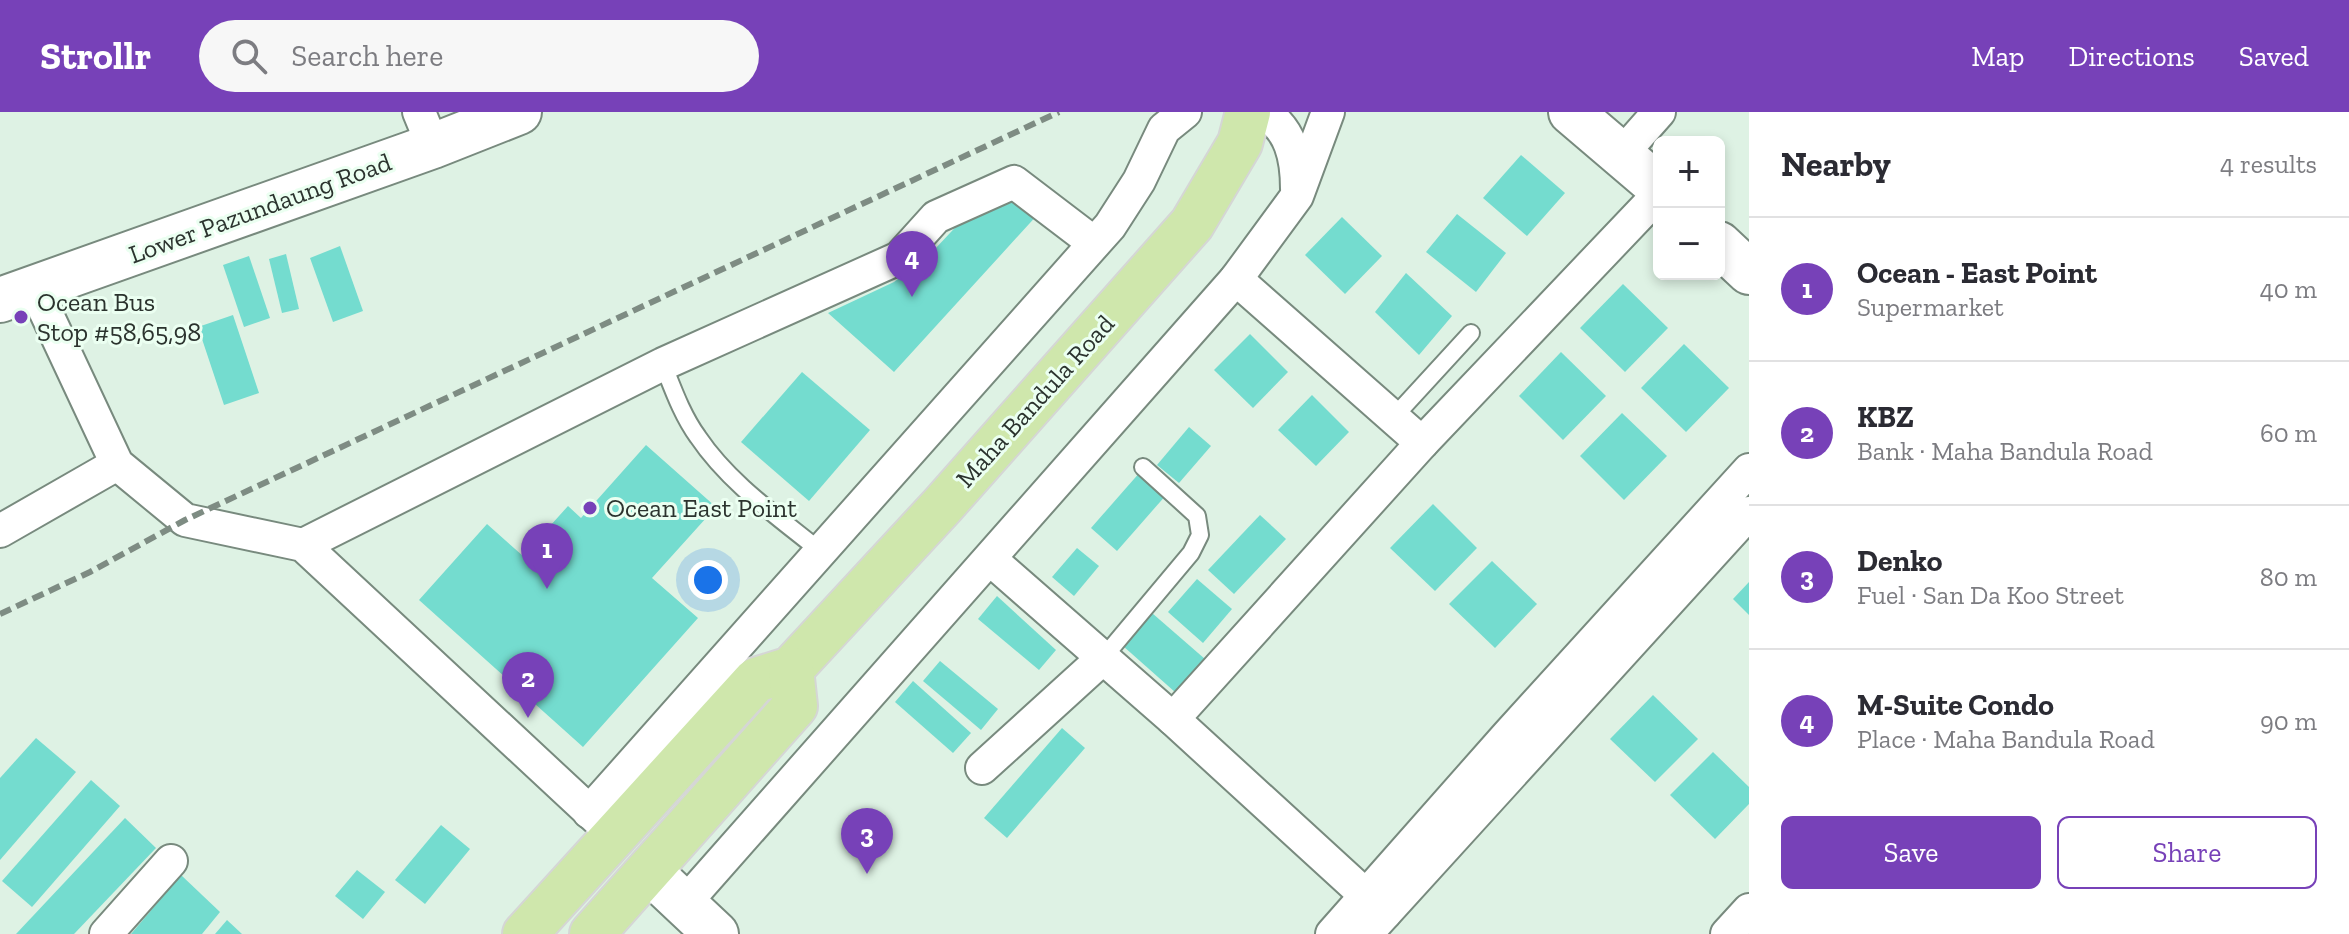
<!DOCTYPE html>
<html lang="en">
<head>
<meta charset="utf-8">
<style>
	:root { --surface:#fff; --page:#f7f7f7; --text:#2b2b33; --muted:#7c7c81; --line:#e1e1e2; --accent:#7741b8 }
	body { margin:0; font-family:"Zilla Slab",serif; background:var(--page); color:var(--text) }
	.controls { position:absolute; right:24px; top:24px; display:grid; overflow:hidden; border-radius:12px; box-shadow:0 4px 12px #0003 }
	.controls button { width:72px; height:72px; display:grid; place-items:center; padding:0; border:0; border-bottom:2px solid var(--line); background:var(--surface); color:var(--text); font:40px sans-serif }
	.you { position:absolute; left:708px; top:468px; width:28px; height:28px; margin:-20px; border:6px solid #fff; border-radius:50%; background:#1a73e8; box-shadow:0 0 0 12px #1a73e833 }
	.badge { display:grid; place-items:center; width:52px; height:52px; border-radius:50%; background:var(--accent); color:#fff; font-size:26px; font-weight:700 }
	.pin { position:absolute; translate:-50% -66px; filter:drop-shadow(0 2px 4px #0008) }
	.pin::after { content:''; position:absolute; top:42px; width:28px; height:24px; background:inherit; clip-path:polygon(0 0,100% 0,50% 100%) }
	.list { margin:0; padding:0; list-style:none }
	h2 { display:flex; justify-content:space-between; align-items:center; height:104px; margin:0; padding:0 32px; font-size:34px }
	h2 small { font-size:26px; font-weight:400; color:var(--muted) }
	.list li { display:grid; grid-template-columns:52px 1fr auto; gap:24px; align-items:center; box-sizing:border-box; height:144px; padding:0 32px; border-top:2px solid var(--line) }
	.list b { display:block; font-size:30px; white-space:nowrap }
	.list p { margin:0; font-size:26px; white-space:nowrap; color:var(--muted) }
	.list em { font-size:26px; font-style:normal; color:var(--muted) }
	.actions { display:flex; gap:16px; padding:24px 32px }
	.actions a { flex:1; padding:18px 0; border:2px solid var(--accent); border-radius:12px; text-align:center; font-size:28px; color:var(--accent) }
	.actions .main { background:var(--accent); color:#fff }
	.icon { flex:none; width:44px; height:44px; fill:none; stroke:currentColor; stroke-width:2; stroke-linecap:round; stroke-linejoin:round }
	.map { position:relative; flex:none; width:1749px; height:822px; overflow:hidden }
	header { display:flex; align-items:center; gap:48px; box-sizing:border-box; height:112px; padding:0 40px; background:var(--accent); color:#fff }
	header strong { font-size:38px }
	nav { display:flex; gap:44px; margin-inline-start:auto; font-size:28px }
	.search { width:560px; height:72px; background:var(--page); display:flex; align-items:center; gap:20px; box-sizing:border-box; padding:0 28px; border-radius:44px; color:var(--muted); font-size:30px }
	main { display:flex }
	aside { flex:1; background:var(--surface) }
	.map>svg:first-child { display:block }
	.building { fill:#74dccf }
	.lines { fill:none; stroke-linecap:round; stroke-linejoin:round }
	.service-casing { stroke:#788a7e; stroke-width:20 }
	.minor-casing { stroke:#788a7e; stroke-width:36 }
	.secondary-casing { stroke:#788a7e; stroke-width:48 }
	.primary-casing { stroke:#d5d6d5; stroke-width:48 }
	.service { stroke:#fff; stroke-width:16 }
	.minor { stroke:#fff; stroke-width:32 }
	.secondary { stroke:#fff; stroke-width:44 }
	.primary { stroke:#cfe7ac; stroke-width:44 }
	.rail { stroke:#7e8c83; stroke-width:6; stroke-dasharray:12 6; stroke-linecap:butt }
	.poi-dot { fill:#7741b8; stroke:#ebfff1; stroke-width:3 }
	.labels { text-anchor:middle; dominant-baseline:central; stroke-width:6; stroke-linejoin:round; paint-order:stroke }
	.street-label { font-size:26px; fill:#2b332e; stroke:#ebfff1 }
	.poi-label { font-size:26px; fill:#2b332e; stroke:#ebfff1; text-anchor:start }
</style>
</head>
<body>
<header>
<strong>Strollr</strong>
<div class="search"><svg class="icon" aria-label="search" viewBox="0 0 24 24"><circle cx="10" cy="10" r="6"/><path d="M15 15l6 6"/></svg>Search here</div>
<nav><a>Map</a><a>Directions</a><a>Saved</a></nav>
</header>
<main>
<div class="map">
<svg width="1749" height="822" viewBox="0 0 1749 822">
	<rect width="100%" height="100%" fill="#def2e4"/>
	<g class="building">
		<path d="M 1521,43 L 1565,81 L 1527,124 L 1483,86 Z"/>
		<path d="M 1013,81 L 1040,100 L 894,260 L 828,201 L 894,170 L 922,149 L 910,137 L 921,128 L 934,138 L 966,104 Z"/>
		<path d="M 1457,102 L 1506,141 L 1476,180 L 1426,140 Z"/>
		<path d="M 1342,105 L 1382,144 L 1345,182 L 1305,143 Z"/>
		<path d="M 340,134 L 363,199 L 333,210 L 310,146 Z"/>
		<path d="M 286,142 L 299,197 L 282,201 L 269,147 Z"/>
		<path d="M 249,144 L 270,206 L 244,215 L 223,153 Z"/>
		<path d="M 1406,161 L 1452,204 L 1419,243 L 1375,200 Z"/>
		<path d="M 1623,172 L 1668,216 L 1625,260 L 1580,216 Z"/>
		<path d="M 233,203 L 259,281 L 224,293 L 198,215 Z"/>
		<path d="M 1250,222 L 1288,260 L 1253,296 L 1214,258 Z"/>
		<path d="M 1684,232 L 1729,276 L 1686,320 L 1641,276 Z"/>
		<path d="M 1561,240 L 1606,284 L 1563,328 L 1519,284 Z"/>
		<path d="M 802,260 L 870,318 L 809,389 L 741,330 Z"/>
		<path d="M 1312,283 L 1349,320 L 1316,354 L 1278,318 Z"/>
		<path d="M 1622,301 L 1667,344 L 1624,388 L 1580,344 Z"/>
		<path d="M 1189,315 L 1211,334 L 1179,371 L 1157,353 Z"/>
		<path d="M 646,333 L 716,395 L 652,466 L 698,506 L 583,635 L 419,488 L 487,412 L 523,444 L 568,394 L 581,406 Z"/>
		<path d="M 1141,359 L 1167,382 L 1117,439 L 1091,416 Z"/>
		<path d="M 1433,392 L 1477,436 L 1435,479 L 1390,436 Z"/>
		<path d="M 1260,403 L 1286,427 L 1234,482 L 1208,458 Z"/>
		<path d="M 1077,436 L 1099,454 L 1074,484 L 1052,465 Z"/>
		<path d="M 1492,449 L 1537,492 L 1495,536 L 1449,492 Z"/>
		<path d="M 1197,467 L 1232,497 L 1203,531 L 1168,500 Z"/>
		<path d="M 1749,470 L 1749,503 L 1733,487 Z"/>
		<path d="M 997,484 L 1056,538 L 1039,558 L 978,507 Z"/>
		<path d="M 1152,501 L 1213,554 L 1184,588 L 1123,534 Z"/>
		<path d="M 940,549 L 998,597 L 981,618 L 923,569 Z"/>
		<path d="M 913,569 L 971,621 L 953,641 L 895,590 Z"/>
		<path d="M 1653,583 L 1698,627 L 1655,670 L 1610,627 Z"/>
		<path d="M 1062,616 L 1085,636 L 1007,726 L 984,706 Z"/>
		<path d="M 36,626 L 76,660 L 0,748 L 0,666 Z"/>
		<path d="M 1713,640 L 1749,675 L 1749,692 L 1715,727 L 1670,683 Z"/>
		<path d="M 91,668 L 120,694 L 32,795 L 2,769 Z"/>
		<path d="M 125,706 L 156,736 L 74,822 L 16,822 Z"/>
		<path d="M 441,713 L 470,737 L 425,792 L 395,768 Z"/>
		<path d="M 357,758 L 385,780 L 363,807 L 335,784 Z"/>
		<path d="M 181,763 L 220,800 L 202,822 L 131,822 Z"/>
		<path d="M 227,808 L 242,822 L 215,822 Z"/>
	</g>
	<g class="lines">
		<g class="service-casing">
			<g id="service">
				<path d="M 663,252 C 673,277 682,303 698,325 C 729,371 777,404 820,439"/>
				<path d="M 1393,306 L 1471,221"/>
				<path d="M 1103,546 L 1191,441 L 1200,423 L 1197,404 L 1143,355"/>
			</g>
		</g>
		<g class="minor-casing">
			<g id="minor">
				<path d="M 419,0 L 433,34"/>
				<path d="M 1263,0 C 1291,17 1297,46 1297,77"/>
				<path d="M 1621,43 L 1659,0"/>
				<path d="M 1236,167 L 1422,331"/>
				<path d="M 35,177 L 117,352 L 185,408 L 303,433 L 604,713"/>
				<path d="M 0,419 L 117,352"/>
				<path d="M 303,433 L 663,252 L 899,146 L 936,105 L 1014,70 L 1094,131"/>
				<path d="M 990,447 L 1173,607"/>
				<path d="M 982,656 L 1103,546"/>
				<path d="M 589,700 L 1110,114 L 1139,69 L 1164,17 L 1185,0"/>
				<path d="M 684,792 L 1236,167 L 1297,84 L 1328,0"/>
				<path d="M 1385,801 L 1173,607 L 1422,331 L 1659,82"/>
				<path d="M 106,822 L 171,749"/>
				<path d="M 1332,822 L 1507,624 L 1749,358"/>
				<path d="M 1366,822 L 1749,401"/>
				<path d="M 1727,822 L 1749,798"/>
			</g>
		</g>
		<g class="secondary-casing">
			<g id="secondary">
				<path d="M 1571,0 L 1659,75"/>
				<path d="M 1719,132 L 1749,160"/>
				<path d="M 0,188 L 433,34 L 519,0"/>
				<path d="M 649,759 L 716,822"/>
			</g>
		</g>
		<g class="primary-casing">
			<g id="primary">
				<path d="M 525,822 L 756,568 L 791,557 L 942,394 L 1192,112 L 1240,31 L 1248,0"/>
				<path d="M 592,822 L 795,594 L 791,557"/>
			</g>
		</g>
		<use href="#service" class="service"/>
		<use href="#minor" class="minor"/>
		<use href="#secondary" class="secondary"/>
		<use href="#primary" class="primary"/>
		<path class="rail" d="M 0,502 L 90,460 L 185,408 L 1059,0"/>
	</g>
	<g class="poi-dot">
		<circle cx="21" cy="205" r="8"/>
		<circle cx="590" cy="396" r="8"/>
	</g>
	<g class="labels">
		<g class="street-label">
			<text transform="translate(260 96) rotate(-20)">Lower Pazundaung Road</text>
			<text transform="translate(1035 289) rotate(-48)">Maha Bandula Road</text>
		</g>
		<g class="poi-label">
			<text x="37" y="190">Ocean Bus<tspan x="37" dy="30">Stop #58,65,98</tspan></text>
			<text x="606" y="396">Ocean East Point</text>
		</g>
	</g>
</svg>
<div class="controls">
<button>+</button>
<button>−</button>
</div>
<div class="you"></div>
<div class="pin badge" style="left:547px;top:477px">1</div>
<div class="pin badge" style="left:528px;top:606px">2</div>
<div class="pin badge" style="left:867px;top:762px">3</div>
<div class="pin badge" style="left:912px;top:185px">4</div>
</div>
<aside>
<h2>Nearby<small>4 results</small></h2>
<ul class="list">
<li><span class="badge">1</span><div><b>Ocean - East Point</b><p>Supermarket</p></div><em>40 m</em></li>
<li><span class="badge">2</span><div><b>KBZ</b><p>Bank · Maha Bandula Road</p></div><em>60 m</em></li>
<li><span class="badge">3</span><div><b>Denko</b><p>Fuel · San Da Koo Street</p></div><em>80 m</em></li>
<li><span class="badge">4</span><div><b>M-Suite Condo</b><p>Place · Maha Bandula Road</p></div><em>90 m</em></li>
</ul>
<div class="actions"><a class="main">Save</a><a>Share</a></div>
</aside>
</main>
</body>
</html>
